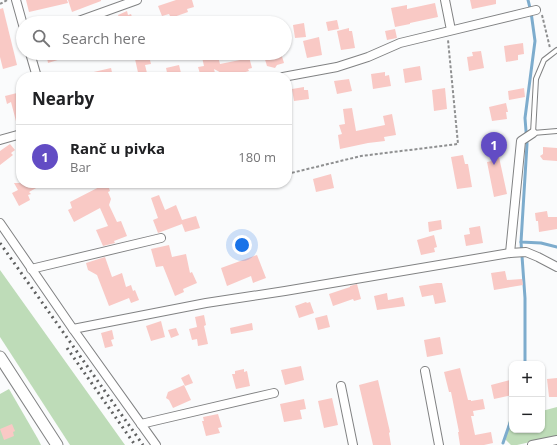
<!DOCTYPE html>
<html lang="en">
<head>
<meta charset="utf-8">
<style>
	:root { --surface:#fff; --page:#f6f6f6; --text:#202124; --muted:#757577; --line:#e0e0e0; --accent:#624cc4 }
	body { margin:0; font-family:"Open Sans",sans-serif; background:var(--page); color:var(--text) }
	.controls { position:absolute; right:12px; bottom:12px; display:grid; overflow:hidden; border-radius:8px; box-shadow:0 1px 3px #0004 }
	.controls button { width:36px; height:36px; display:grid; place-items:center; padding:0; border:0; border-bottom:1px solid var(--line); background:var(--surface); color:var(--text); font:20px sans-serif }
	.you { position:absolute; left:242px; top:245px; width:14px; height:14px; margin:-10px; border:3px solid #fff; border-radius:50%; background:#1a73e8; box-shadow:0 0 0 6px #1a73e833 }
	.badge { display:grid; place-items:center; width:26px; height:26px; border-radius:50%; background:var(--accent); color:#fff; font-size:13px; font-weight:700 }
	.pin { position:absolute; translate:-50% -33px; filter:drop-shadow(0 1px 2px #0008) }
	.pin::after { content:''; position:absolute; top:21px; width:14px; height:12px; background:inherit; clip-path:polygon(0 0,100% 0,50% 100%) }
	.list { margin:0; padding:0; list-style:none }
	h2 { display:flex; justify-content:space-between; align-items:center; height:52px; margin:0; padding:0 16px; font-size:17px }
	h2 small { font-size:13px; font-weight:400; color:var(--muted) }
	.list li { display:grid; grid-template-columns:26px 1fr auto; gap:12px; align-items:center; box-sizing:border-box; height:64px; padding:0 16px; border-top:1px solid var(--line) }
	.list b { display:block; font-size:15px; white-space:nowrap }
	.list p { margin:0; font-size:13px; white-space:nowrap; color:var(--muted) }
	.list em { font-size:13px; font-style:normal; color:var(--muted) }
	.icon { flex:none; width:22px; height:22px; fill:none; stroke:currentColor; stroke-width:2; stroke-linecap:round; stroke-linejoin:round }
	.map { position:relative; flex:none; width:557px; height:445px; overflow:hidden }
	.search { position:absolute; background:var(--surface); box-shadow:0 1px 3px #0004; left:16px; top:16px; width:276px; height:44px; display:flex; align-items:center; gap:10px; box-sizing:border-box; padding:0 14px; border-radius:22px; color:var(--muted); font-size:15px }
	.panel { position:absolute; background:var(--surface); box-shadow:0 1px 3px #0004; left:16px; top:72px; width:276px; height:116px; border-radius:16px }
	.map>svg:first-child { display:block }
	.green { fill:#bedcb8 }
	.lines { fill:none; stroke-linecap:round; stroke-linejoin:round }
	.stream { stroke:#7daccd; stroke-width:3 }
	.building { fill:#f9c9c5 }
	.lane-casing { stroke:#818283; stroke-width:6 }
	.street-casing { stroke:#818283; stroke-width:10 }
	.secondary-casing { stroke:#818283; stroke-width:13 }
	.path { stroke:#8f9091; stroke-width:2; stroke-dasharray:3 2; stroke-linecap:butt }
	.lane { stroke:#fff; stroke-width:4 }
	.street { stroke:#fff; stroke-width:8 }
	.secondary { stroke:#fff; stroke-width:11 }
	.rail { stroke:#5f6060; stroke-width:3; stroke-dasharray:2 4; stroke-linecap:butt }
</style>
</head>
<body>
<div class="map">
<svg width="557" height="445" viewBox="0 0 557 445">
	<rect width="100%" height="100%" fill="#fafbfc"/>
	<g class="green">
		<path d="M 0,270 L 125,445 L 70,445 L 0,337 Z"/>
		<path d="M 9,389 L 38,439 L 41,445 L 0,445 L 0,394 Z"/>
		<path d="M 557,407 L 557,436 L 517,445 L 511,445 L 505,439 L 509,420 L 512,419 L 512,430 L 542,430 L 542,411 Z"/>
	</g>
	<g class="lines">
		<g class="stream">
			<path d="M 528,0 L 531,12 L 535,41 L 525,118 L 527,144 L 521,242 L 541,243 L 557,247"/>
			<path d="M 521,242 L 525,298 L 525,364"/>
			<path d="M 503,443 L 512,417"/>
		</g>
	</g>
	<g class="building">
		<path d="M 26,0 L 67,0 L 68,3 L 29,12 Z"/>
		<path d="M 68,0 L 101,0 L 101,1 L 72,12 Z"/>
		<path d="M 176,0 L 192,0 L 194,7 L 187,9 L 188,12 L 171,18 L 169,14 L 162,16 L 158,6 Z"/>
		<path d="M 470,0 L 496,0 L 496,4 L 472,9 Z"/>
		<path d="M 435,3 L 438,17 L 410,23 L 410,24 L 395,27 L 391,8 L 407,5 L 407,9 Z"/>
		<path d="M 3,8 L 17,65 L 3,69 L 0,57 L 0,9 Z"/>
		<path d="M 127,11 L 128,15 L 131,14 L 134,23 L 121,23 L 118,15 Z"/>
		<path d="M 337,20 L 339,29 L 328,31 L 326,22 Z"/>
		<path d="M 304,23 L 306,37 L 295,38 L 293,25 Z"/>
		<path d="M 349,28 L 349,31 L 352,31 L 355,48 L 341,50 L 337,31 Z"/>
		<path d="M 395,29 L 397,38 L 387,40 L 385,31 Z"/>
		<path d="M 319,37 L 322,55 L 307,58 L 303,41 Z"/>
		<path d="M 523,43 L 524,54 L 518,55 L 518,60 L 506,62 L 504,46 Z"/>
		<path d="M 481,51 L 484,68 L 469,71 L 467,57 L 473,56 L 472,52 Z"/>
		<path d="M 46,53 L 73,53 L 74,55 L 48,63 Z"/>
		<path d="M 201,53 L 217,53 L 220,64 L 240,60 L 238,53 L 248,53 L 252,68 L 248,69 L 249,71 L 235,75 L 234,77 L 229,77 L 214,69 L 216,77 L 201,77 L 198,67 L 204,66 Z"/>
		<path d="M 263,53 L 281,53 L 284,63 L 277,65 L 275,68 L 267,66 Z"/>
		<path d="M 149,56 L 151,64 L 145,65 L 148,77 L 139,77 L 135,59 Z"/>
		<path d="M 179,65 L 182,77 L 168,77 L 166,68 Z"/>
		<path d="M 420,66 L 422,80 L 405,83 L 403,69 Z"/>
		<path d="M 111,68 L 113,77 L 86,77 L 85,74 Z"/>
		<path d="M 385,72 L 385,76 L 389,75 L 391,86 L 373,89 L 371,74 Z"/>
		<path d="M 349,79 L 352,91 L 337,94 L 334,81 Z"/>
		<path d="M 304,87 L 304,90 L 308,90 L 309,99 L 294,101 L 292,89 Z"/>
		<path d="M 445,88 L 447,109 L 434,111 L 432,90 Z"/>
		<path d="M 524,88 L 525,97 L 509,100 L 508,91 Z"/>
		<path d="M 21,92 L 21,129 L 18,129 L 11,102 L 7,104 L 5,96 Z"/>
		<path d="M 506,103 L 508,112 L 506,112 L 507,119 L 492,121 L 489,107 Z"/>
		<path d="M 352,108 L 356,131 L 385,125 L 383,116 L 392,114 L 396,135 L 384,137 L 385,141 L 368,143 L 340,149 L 338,135 L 342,134 L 339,125 L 345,124 L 343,109 Z"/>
		<path d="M 10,144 L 15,150 L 11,153 L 13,155 L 0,165 L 0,151 Z"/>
		<path d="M 543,147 L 557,148 L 557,161 L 543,160 L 540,156 L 543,154 Z"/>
		<path d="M 463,155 L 465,164 L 468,164 L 472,187 L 457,189 L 451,157 Z"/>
		<path d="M 499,157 L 507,194 L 494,197 L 487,162 L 492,161 L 492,158 Z"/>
		<path d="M 331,174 L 334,188 L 316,192 L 313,179 Z"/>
		<path d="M 14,183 L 45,183 L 29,192 L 31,194 L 28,195 L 30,200 L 19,206 L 12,193 L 18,190 Z"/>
		<path d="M 107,183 L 110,191 L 108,192 L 111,199 L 109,205 L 117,222 L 121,221 L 127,236 L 114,241 L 115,243 L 103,246 L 96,230 L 108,226 L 100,208 L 74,222 L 68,210 L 72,208 L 70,202 Z"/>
		<path d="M 159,195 L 165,210 L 176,205 L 182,220 L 196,216 L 200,228 L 185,232 L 182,224 L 158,233 L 153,220 L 158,218 L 151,198 Z"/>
		<path d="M 547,211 L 548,217 L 557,217 L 557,229 L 539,232 L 538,221 L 536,221 L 535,213 Z"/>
		<path d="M 441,220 L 442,229 L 429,232 L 428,222 Z"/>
		<path d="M 480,226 L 483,243 L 466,246 L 464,235 L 470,234 L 469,228 Z"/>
		<path d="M 434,235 L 437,247 L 434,248 L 435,252 L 421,255 L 417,240 Z"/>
		<path d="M 169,245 L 172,257 L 186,254 L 190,273 L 192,272 L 197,283 L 183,289 L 184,292 L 175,296 L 163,266 L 156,267 L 151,249 Z"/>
		<path d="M 257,255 L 266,278 L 253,283 L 251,276 L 227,286 L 221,268 Z"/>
		<path d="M 105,257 L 112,277 L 122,273 L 126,287 L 131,285 L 133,291 L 135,290 L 139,300 L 131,303 L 129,298 L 109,306 L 97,275 L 88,270 L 86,263 Z"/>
		<path d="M 505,271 L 507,280 L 522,279 L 523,285 L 494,290 L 491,273 Z"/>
		<path d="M 437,283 L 442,283 L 446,302 L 435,304 L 433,295 L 422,297 L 419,286 Z"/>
		<path d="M 357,284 L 361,299 L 354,301 L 353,299 L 333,306 L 329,294 L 350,287 L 350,286 Z"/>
		<path d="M 387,293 L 388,300 L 403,297 L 405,306 L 377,310 L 374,296 Z"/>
		<path d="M 306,302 L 307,303 L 310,302 L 314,313 L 299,318 L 295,306 Z"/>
		<path d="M 204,315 L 206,325 L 204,326 L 208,344 L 198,346 L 197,339 L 192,340 L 189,329 L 197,327 L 195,317 Z"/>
		<path d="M 327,315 L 330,327 L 318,330 L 315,318 Z"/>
		<path d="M 161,321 L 165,337 L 151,341 L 146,326 Z"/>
		<path d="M 252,323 L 253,330 L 231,334 L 230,328 Z"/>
		<path d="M 176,328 L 179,335 L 171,338 L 168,330 Z"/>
		<path d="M 112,330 L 114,339 L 111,340 L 113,346 L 105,348 L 101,333 Z"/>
		<path d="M 440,337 L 443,354 L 427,357 L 424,340 Z"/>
		<path d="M 301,366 L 304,380 L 285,385 L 281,370 Z"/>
		<path d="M 460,368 L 468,400 L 471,400 L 471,401 L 483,399 L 485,409 L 473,411 L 474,416 L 471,416 L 475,435 L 491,432 L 493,443 L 484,445 L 460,445 L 458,432 L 459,432 L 451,392 L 449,392 L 444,372 Z"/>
		<path d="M 244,369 L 244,372 L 247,371 L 250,386 L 236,389 L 232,374 L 235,374 L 235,371 Z"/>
		<path d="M 189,374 L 193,383 L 185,386 L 181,378 Z"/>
		<path d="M 557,378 L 557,397 L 549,397 L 547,379 Z"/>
		<path d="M 378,380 L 390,432 L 389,433 L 391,445 L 373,445 L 359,385 Z"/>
		<path d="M 510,380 L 512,387 L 512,395 L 494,399 L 491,385 Z"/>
		<path d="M 184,385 L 191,400 L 173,408 L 169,400 L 166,398 L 168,392 Z"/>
		<path d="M 332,398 L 338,425 L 324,428 L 318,401 Z"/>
		<path d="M 304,399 L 306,409 L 300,410 L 302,419 L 284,422 L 280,404 Z"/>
		<path d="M 218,414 L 222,427 L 218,428 L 220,433 L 206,436 L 202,421 L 204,421 L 203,417 Z"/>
		<path d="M 12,424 L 15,431 L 13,432 L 14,436 L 4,440 L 0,429 Z"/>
	</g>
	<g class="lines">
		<g class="lane-casing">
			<path id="lane" d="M 557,50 L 544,60 L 536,79 L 533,133 L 557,131"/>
		</g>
		<g class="street-casing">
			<g id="street">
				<path d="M 16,0 L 23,25"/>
				<path d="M 445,0 L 451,30"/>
				<path d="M 73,23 L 137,0"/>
				<path d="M 30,53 L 37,77"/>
				<path d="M 283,77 L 337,67 L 368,57 L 400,43 L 536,10"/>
				<path d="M 0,140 L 21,134"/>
				<path d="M 0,223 L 73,329 L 156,445"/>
				<path d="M 510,253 L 521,141 L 533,133"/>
				<path d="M 31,269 L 161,238"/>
				<path d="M 73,329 L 206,303 L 285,291 L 510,253 L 526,252 L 538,257 L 557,267"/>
				<path d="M 425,371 L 439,445"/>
				<path d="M 341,386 L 353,445"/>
				<path d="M 141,424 L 274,393"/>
				<path d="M 532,445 L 557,440"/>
			</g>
		</g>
		<g class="secondary-casing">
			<path id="secondary" d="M 0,357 L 57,445"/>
		</g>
		<g class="path">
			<path d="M 0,4 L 7,0"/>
			<path d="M 542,15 L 550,48"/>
			<path d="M 287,174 L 361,156 L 458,144 L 448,40"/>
		</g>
		<use href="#lane" class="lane"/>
		<use href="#street" class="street"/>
		<use href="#secondary" class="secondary"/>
		<g class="rail">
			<path d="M 0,243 L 143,445"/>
			<path d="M 67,348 L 135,445"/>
		</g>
	</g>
</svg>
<div class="controls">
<button>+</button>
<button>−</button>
</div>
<div class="you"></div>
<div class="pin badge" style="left:494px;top:165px">1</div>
<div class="search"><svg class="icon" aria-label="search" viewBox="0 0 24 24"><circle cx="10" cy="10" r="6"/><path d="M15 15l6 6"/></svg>Search here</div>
<section class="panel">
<h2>Nearby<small></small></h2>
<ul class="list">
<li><span class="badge">1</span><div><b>Ranč u pivka</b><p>Bar</p></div><em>180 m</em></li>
</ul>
</section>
</div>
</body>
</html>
